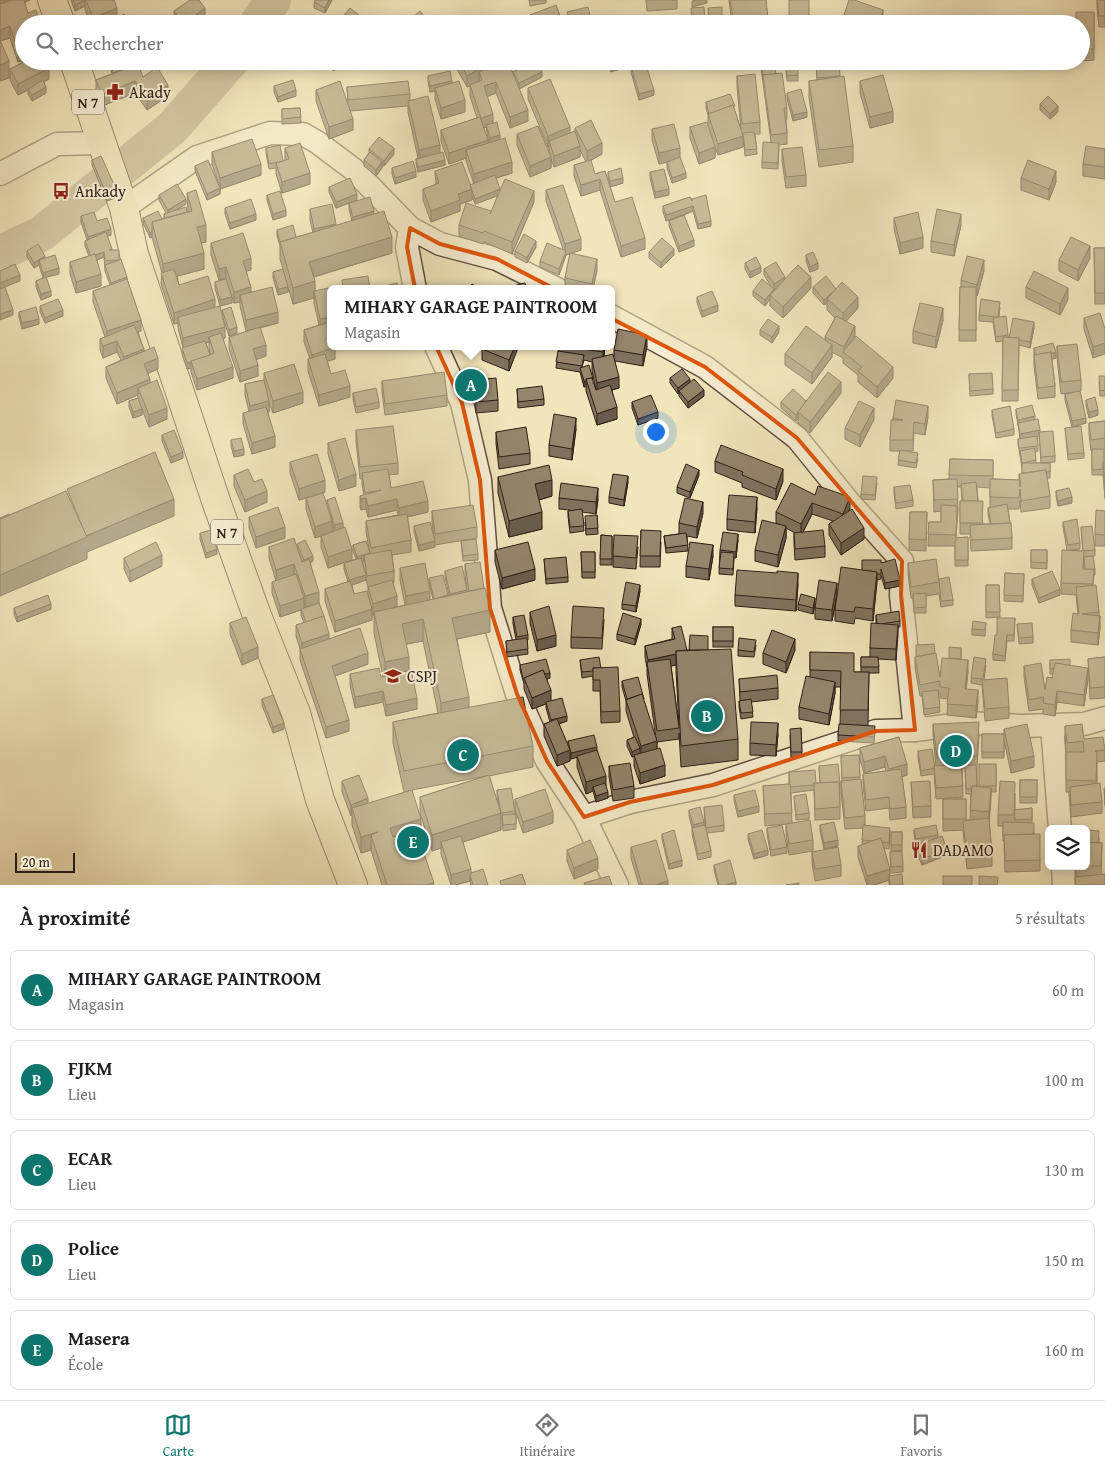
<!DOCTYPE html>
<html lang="fr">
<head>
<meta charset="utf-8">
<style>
	:root { --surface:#fff; --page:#f6f6f6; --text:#202124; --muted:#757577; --line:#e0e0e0; --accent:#0f766e }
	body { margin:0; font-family:"Gentium Book Plus",serif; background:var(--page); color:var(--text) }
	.controls { position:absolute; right:15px; bottom:15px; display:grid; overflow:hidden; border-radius:8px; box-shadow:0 2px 12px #0003 }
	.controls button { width:45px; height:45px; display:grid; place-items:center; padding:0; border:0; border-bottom:1px solid var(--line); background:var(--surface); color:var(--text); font:25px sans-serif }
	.scale { position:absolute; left:15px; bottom:12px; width:60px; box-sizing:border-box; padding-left:5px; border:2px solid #2f1e17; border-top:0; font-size:14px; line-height:18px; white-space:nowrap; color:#2f1e17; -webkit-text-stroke:4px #f6eed3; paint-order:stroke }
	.you { position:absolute; left:655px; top:431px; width:18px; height:18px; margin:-12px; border:4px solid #fff; border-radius:50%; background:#1a73e8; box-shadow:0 0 0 8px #1a73e833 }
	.badge { display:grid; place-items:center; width:32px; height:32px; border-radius:50%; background:var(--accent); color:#fff; font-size:16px; font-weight:700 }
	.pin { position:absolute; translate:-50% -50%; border:2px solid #fff; box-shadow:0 1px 5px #0006 }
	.popup { position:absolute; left:327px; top:285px; width:288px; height:65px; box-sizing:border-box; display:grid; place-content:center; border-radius:8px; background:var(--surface); filter:drop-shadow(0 1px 4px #0005); font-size:16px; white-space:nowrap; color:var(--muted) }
	.popup b { font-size:19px; color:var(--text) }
	.popup::after { content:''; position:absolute; left:50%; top:100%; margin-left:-10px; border:10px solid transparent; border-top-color:var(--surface) }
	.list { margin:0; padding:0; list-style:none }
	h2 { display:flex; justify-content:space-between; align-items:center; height:65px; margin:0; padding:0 20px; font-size:21px }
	h2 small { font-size:16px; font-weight:400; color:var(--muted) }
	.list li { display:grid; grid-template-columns:32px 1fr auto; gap:15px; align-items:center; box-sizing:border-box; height:80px; margin:0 10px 10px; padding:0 10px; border:1px solid var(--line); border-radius:8px }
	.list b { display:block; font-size:19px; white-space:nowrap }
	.list p { margin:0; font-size:16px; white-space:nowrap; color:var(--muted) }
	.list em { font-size:16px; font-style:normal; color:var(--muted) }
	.icon { flex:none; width:28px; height:28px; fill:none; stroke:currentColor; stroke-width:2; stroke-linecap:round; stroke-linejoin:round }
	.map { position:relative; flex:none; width:1105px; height:885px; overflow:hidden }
	.search { position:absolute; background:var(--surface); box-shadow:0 2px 12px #0003; left:15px; right:15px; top:15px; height:55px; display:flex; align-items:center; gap:12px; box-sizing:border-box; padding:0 18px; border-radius:28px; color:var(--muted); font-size:19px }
	.sheet { height:515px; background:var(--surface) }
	nav { display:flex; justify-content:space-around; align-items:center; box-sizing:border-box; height:70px; border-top:1px solid var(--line); background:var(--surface); font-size:14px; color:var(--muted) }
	nav a { display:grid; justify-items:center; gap:2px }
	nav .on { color:var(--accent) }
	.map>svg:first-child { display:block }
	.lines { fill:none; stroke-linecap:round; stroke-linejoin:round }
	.river { stroke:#afa183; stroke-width:36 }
	.minor-casing { stroke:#605040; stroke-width:25 }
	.major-casing { stroke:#2f1e17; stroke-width:30 }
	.minor { stroke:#f6eed3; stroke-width:22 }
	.major { stroke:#f1e5bb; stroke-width:28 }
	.wall { fill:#7f725d; stroke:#2f1e17; fill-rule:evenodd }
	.shaded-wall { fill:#685d4c; stroke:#2f1e17 }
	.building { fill:#94856c; stroke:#2f1e17 }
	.marked { fill:none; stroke:#df560d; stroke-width:4; stroke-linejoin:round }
	.labels { text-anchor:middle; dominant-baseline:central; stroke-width:4; stroke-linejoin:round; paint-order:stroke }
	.shield { fill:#f6eed3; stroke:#6b5c4f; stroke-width:1 }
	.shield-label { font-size:15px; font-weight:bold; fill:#2f1e17 }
	.poi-label { font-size:16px; fill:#2f1e17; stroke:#f6eed3; text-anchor:start }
</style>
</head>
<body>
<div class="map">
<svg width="1105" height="885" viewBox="0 0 1105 885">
	<rect width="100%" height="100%" fill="#f1e5bb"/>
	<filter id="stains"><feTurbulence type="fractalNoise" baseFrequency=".004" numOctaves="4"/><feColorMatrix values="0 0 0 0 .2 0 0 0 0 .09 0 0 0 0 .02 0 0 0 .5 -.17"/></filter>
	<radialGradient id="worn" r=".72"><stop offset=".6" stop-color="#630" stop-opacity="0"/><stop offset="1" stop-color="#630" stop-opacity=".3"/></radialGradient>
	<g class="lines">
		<g class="river">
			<path d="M 257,24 L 273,0"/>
			<path d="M 0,253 L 41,234 L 172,128 L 231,61"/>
		</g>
		<g class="minor-casing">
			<g id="minor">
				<path d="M 0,174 L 57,144 L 102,143"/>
				<path d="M 124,208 L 197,157 L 270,133 L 303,134 L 317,142 L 353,169 L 410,228 L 407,247 L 415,289"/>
				<path d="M 410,228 L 440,244 L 497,259 L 557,289"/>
				<path d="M 611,316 L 705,367 L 797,438 L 848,501 L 902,561 L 901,595 L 915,730"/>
				<path d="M 436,346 L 462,403 L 480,480 L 490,608 L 517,694 L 547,761 L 584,817 L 617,885"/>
				<path d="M 1052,725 L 1060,829"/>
				<path d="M 584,817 L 630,802 L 713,785 L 876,731 L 915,730 L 968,723 L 1021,726 L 1084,724 L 1105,718"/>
				<path d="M 1063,866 L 1064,885"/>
			</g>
		</g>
		<g class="major-casing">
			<g id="major">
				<path d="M 52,0 L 61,24"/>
				<path d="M 74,61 L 124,208 L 134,254 L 216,501 L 256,613 L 296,713 L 320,800 L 353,885"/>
			</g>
		</g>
		<use href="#minor" class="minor"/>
		<use href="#major" class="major"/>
	</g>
	<g class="wall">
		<path d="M 0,0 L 30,0 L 25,2 L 18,62 L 10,38 L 0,41 L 9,78 L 0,81 Z"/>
		<path d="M 71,0 L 114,0 L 117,18 L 130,24 L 115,24 L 115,21 L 107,24 L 91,24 L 85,10 L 85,6 L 75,11 Z"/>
		<path d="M 332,0 L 325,13 L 314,8 L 314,2 Z"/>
		<path d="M 529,0 L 546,0 L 546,3 L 530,6 Z"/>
		<path d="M 646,0 L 677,0 L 677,9 L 647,11 Z"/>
		<path d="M 729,0 L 766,0 L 768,24 L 732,24 Z"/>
		<path d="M 1097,0 L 1105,0 L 1105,27 L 1099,27 L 1097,8 Z"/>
		<path d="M 174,11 L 205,20 L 200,24 L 174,24 Z"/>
		<path d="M 1094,12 L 1094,60 L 1081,61 L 1081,24 Z"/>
		<path d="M 530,15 L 563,24 L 530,24 Z"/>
		<path d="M 109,61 L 124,61 L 126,68 L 143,77 L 168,96 L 147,110 L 135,93 L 102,106 L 96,91 L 96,80 L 112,74 Z"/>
		<path d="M 322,61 L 342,61 L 334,71 Z"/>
		<path d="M 367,61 L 384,61 L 373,69 Z"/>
		<path d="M 457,61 L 497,61 L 497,64 L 498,64 L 497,61 L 508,61 L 513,74 L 513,72 L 542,77 L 519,89 L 528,121 L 510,128 L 496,93 L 487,96 L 493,123 L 500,139 L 512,173 L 496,178 L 500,192 L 534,202 L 512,254 L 484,242 L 483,244 L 459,236 L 459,225 L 491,214 L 498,195 L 475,204 L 472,196 L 472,200 L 460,204 L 460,211 L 431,222 L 423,200 L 423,189 L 436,185 L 435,171 L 470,185 L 474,184 L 466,161 L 466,158 L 449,164 L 441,141 L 441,130 L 477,118 L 470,96 L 470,86 L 467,87 L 457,69 ZM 486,127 L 489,143 L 488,143 L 484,128 Z"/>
		<path d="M 608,61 L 625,61 L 625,67 L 611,72 Z"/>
		<path d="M 760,61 L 779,61 L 779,64 L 774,64 L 776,74 L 787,108 L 787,119 L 786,119 L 787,133 L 787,144 L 779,145 L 778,169 L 762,168 L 762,162 L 771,142 Z"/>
		<path d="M 785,61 L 798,75 L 798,81 L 787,81 Z"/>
		<path d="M 816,63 L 840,76 L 853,146 L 853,162 L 819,167 L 809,97 L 809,81 L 817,80 Z"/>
		<path d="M 631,67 L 654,95 L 639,100 L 631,72 Z"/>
		<path d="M 10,69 L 49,79 L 43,82 L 46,93 L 32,101 L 28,94 L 28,90 L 18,95 L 10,80 Z"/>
		<path d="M 428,76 L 452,83 L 465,112 L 441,119 L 435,99 L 435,91 L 430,92 L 428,81 Z"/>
		<path d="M 737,76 L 760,122 L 760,134 L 755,134 L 757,154 L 745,156 L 743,135 L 743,147 L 718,155 L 715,148 L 715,158 L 699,164 L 690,138 L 690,127 L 708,124 L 708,115 L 706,108 L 706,102 L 735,111 L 741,130 L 737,87 Z"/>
		<path d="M 860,81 L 893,122 L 870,128 L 860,93 Z"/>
		<path d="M 274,86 L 296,96 L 278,102 L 274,92 Z"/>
		<path d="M 347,87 L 410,94 L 410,101 L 440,152 L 445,165 L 418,172 L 416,164 L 416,159 L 418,158 L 408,112 L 408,106 L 350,111 L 353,130 L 329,139 L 316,101 L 316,90 L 348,105 Z"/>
		<path d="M 528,88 L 570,133 L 575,132 L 575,128 L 602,154 L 590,161 L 595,174 L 605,171 L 615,202 L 645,249 L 621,257 L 600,190 L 581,196 L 574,176 L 574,165 L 586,162 L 580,150 L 580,157 L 554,167 L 551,159 L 551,168 L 530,177 L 517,145 L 517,134 L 549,151 L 549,147 L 548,147 L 528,99 Z"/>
		<path d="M 787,93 L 807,117 L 793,121 L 787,99 Z"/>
		<path d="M 1040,104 L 1058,112 L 1050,119 L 1040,110 Z"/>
		<path d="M 300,108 L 301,123 L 282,124 L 282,109 Z"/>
		<path d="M 652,129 L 680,158 L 686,178 L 672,183 L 667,168 L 667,162 L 659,164 L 652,140 Z"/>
		<path d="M 266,148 L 283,161 L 285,160 L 285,148 L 310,184 L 282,193 L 276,174 L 276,168 L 269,169 L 266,153 Z"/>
		<path d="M 369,149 L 394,154 L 384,166 L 382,165 L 382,168 L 376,176 L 364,166 L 364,160 L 369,153 Z"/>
		<path d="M 782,149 L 806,175 L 806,186 L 786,188 L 782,161 Z"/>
		<path d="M 1105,149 L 1105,179 L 1083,176 L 1083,164 Z"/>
		<path d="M 212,152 L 261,175 L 220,189 L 220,194 L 207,200 L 195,171 L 195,166 L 220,188 L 212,164 Z"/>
		<path d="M 92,160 L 117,197 L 107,201 L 92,165 Z"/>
		<path d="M 392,168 L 416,177 L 395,184 L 392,174 Z"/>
		<path d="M 608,172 L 623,183 L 610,187 L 608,177 Z"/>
		<path d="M 650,172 L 669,195 L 655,198 L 650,178 Z"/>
		<path d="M 1021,178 L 1056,182 L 1049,200 L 1021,190 Z"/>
		<path d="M 329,187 L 357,200 L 336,208 L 329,192 Z"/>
		<path d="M 546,190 L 581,250 L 571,253 L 597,270 L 593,289 L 565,289 L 565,278 L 570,254 L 566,255 L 559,275 L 540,267 L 540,261 L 563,249 L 546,201 Z"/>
		<path d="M 187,193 L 206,242 L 201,243 L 204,269 L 177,276 L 179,285 L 215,307 L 222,315 L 222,310 L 237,333 L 229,336 L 223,318 L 225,338 L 223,339 L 233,378 L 197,390 L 191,372 L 191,368 L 187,369 L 182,354 L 183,348 L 178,328 L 178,323 L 174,324 L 161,284 L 162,273 L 152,237 L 150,238 L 143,223 L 143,218 L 162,219 L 164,218 L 164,214 L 166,213 L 159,200 L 159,195 L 186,204 L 176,210 L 188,212 ZM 209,342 L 209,348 L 210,354 L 210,355 L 206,343 Z"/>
		<path d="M 267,195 L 286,216 L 273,220 L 267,200 Z"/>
		<path d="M 690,197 L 711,226 L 698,229 L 693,211 L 684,215 L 694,246 L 679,252 L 669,226 L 669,221 L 681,216 L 666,221 L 663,212 L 663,206 Z"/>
		<path d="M 349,203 L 374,214 L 392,253 L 314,277 L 315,291 L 329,328 L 335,359 L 327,361 L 331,374 L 350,397 L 319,406 L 308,371 L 308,359 L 310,359 L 304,342 L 304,330 L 319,325 L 314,303 L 314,298 L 293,304 L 288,287 L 288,292 L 278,295 L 273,278 L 273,272 L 283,269 L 280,259 L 280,246 L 277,236 L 277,230 L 296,237 L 313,233 L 310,220 L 310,209 L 336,226 L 352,221 L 349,209 Z"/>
		<path d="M 225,208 L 256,220 L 230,229 L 225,214 Z"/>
		<path d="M 81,216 L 97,221 L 111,235 L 107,236 L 112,250 L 119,260 L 127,279 L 141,331 L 138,332 L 144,351 L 158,369 L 148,373 L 150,383 L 167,419 L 149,427 L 142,409 L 142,415 L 133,418 L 129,407 L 129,401 L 138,398 L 138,395 L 117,404 L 106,378 L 106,367 L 121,360 L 117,352 L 103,358 L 100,350 L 100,339 L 105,337 L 93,302 L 93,291 L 110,285 L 105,271 L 104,257 L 97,260 L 101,286 L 76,293 L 70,274 L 70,262 L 89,256 L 85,246 L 85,241 L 87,240 L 81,222 Z"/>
		<path d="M 894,218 L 923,248 L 900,254 L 894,229 Z"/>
		<path d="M 961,225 L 954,256 L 931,252 L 931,241 Z"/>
		<path d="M 211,243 L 251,270 L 246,271 L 251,292 L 278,323 L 260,328 L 266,356 L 256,359 L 258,376 L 240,382 L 229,349 L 229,337 L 258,328 L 246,331 L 240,306 L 240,302 L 234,303 L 227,284 L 232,303 L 220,306 L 215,288 L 215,282 L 226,279 L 226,278 L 219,280 L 211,255 Z"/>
		<path d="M 536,247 L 527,263 L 515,257 L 515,251 Z"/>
		<path d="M 1094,248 L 1105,248 L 1105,304 L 1095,304 Z"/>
		<path d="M 27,251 L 45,258 L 59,274 L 46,277 L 51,296 L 41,300 L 36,287 L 36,281 L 43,278 L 39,265 L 34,268 L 27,257 Z"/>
		<path d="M 649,252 L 674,255 L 661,268 L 649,258 Z"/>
		<path d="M 806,255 L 818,269 L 810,272 L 806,261 Z"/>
		<path d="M 1090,258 L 1078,281 L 1059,271 L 1059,260 Z"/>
		<path d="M 745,263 L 761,272 L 750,278 L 745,269 Z"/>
		<path d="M 764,269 L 785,279 L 811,288 L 783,318 L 770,306 L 770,299 L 765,306 L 753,296 L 753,291 L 772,288 L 764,275 Z"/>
		<path d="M 984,271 L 977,296 L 976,296 L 976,341 L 959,341 L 960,287 L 961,287 L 961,280 Z"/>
		<path d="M 813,287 L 836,289 L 858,308 L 846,321 L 855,337 L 853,340 L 893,378 L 877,398 L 858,382 L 858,375 L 843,363 L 843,358 L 832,352 L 832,357 L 812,384 L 785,365 L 785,354 L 825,340 L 825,337 L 835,318 L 827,310 L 827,303 L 824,305 L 813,293 Z"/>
		<path d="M 1026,287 L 1068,299 L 1060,315 L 1026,298 Z"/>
		<path d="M 697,297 L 718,311 L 702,317 L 697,303 Z"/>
		<path d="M 40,306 L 63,316 L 45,323 L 40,312 Z"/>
		<path d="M 1000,307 L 999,317 L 1008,335 L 1008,338 L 1034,328 L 1030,348 L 1019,345 L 1018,401 L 1002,401 L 1003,341 L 996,342 L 993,322 L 979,321 L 979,315 Z"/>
		<path d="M 19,312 L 39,324 L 22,329 L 19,317 Z"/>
		<path d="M 1084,318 L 1105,329 L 1093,358 L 1084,329 Z"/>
		<path d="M 943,320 L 936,348 L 913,343 L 913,331 Z"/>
		<path d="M 760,330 L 779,332 L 772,343 L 760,335 Z"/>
		<path d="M 518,346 L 509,371 L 482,360 L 482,349 Z"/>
		<path d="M 559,346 L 605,346 L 604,356 L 614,357 L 614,350 L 647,346 L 643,366 L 615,361 L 619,388 L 612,390 L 617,419 L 597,425 L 586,391 L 586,386 L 584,387 L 580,372 L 556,368 ZM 584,360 L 592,362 L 592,371 L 596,390 L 593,382 L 582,367 Z"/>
		<path d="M 1057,346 L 1081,380 L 1081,391 L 1080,391 L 1086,423 L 1072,427 L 1065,400 L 1065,394 L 1075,392 L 1061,394 L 1057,358 Z"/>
		<path d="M 1034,348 L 1056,358 L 1052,359 L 1055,386 L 1055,397 L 1038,399 L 1034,366 Z"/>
		<path d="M 264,373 L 303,403 L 273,413 L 269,403 L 269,412 L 268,413 L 275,447 L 252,454 L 243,424 L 243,413 L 249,412 L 245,395 L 245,384 L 264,380 Z"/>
		<path d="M 969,374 L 993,389 L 993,394 L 970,396 Z"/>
		<path d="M 1105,376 L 1105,396 L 1100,396 L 1099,382 Z"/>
		<path d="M 670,378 L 690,382 L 704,396 L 688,408 L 679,396 L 679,393 L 678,394 L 670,383 Z"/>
		<path d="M 475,380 L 498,400 L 498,411 L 476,413 Z"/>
		<path d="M 382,381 L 447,395 L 447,406 L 385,415 L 382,392 Z"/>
		<path d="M 517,389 L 544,399 L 544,405 L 518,408 Z"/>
		<path d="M 353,393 L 379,402 L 379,408 L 356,413 L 353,399 Z"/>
		<path d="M 841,393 L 810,433 L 798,423 L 798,419 L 796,421 L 781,408 L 781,402 L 806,401 Z"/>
		<path d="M 1086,400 L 1098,415 L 1089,418 L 1086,406 Z"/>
		<path d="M 632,402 L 658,418 L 638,425 L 632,408 Z"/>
		<path d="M 1016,409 L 1035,420 L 1040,432 L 1055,456 L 1055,462 L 1042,463 L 1050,463 L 1050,478 L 1047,478 L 1050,496 L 1050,508 L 1021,512 L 1020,500 L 1019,509 L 1008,509 L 1012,538 L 1012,549 L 971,551 L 970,534 L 960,534 L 960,501 L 962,501 L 961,487 L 957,487 L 958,510 L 956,538 L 968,537 L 968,566 L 955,566 L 955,546 L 928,546 L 929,522 L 941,522 L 941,511 L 934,512 L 933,480 L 949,479 L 950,459 L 993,460 L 993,479 L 1019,480 L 1019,474 L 1022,474 L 1022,468 L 1018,444 L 1018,439 L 1020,438 L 1018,425 L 1016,414 ZM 1037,436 L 1039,436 L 1041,463 L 1036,463 L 1035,452 L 1038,451 ZM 977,487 L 990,488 L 990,508 L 988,508 L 988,514 L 990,524 L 983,524 L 978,501 Z"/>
		<path d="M 992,410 L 1014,429 L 1014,435 L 996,438 L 992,415 Z"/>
		<path d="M 928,417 L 925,435 L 914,433 L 913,451 L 904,451 L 918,459 L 916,468 L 898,465 L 900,451 L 890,451 L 890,440 L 893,418 Z"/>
		<path d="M 874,419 L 860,447 L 845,439 L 845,428 Z"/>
		<path d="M 1105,421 L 1105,450 L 1104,450 L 1104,462 L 1105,462 L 1105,499 L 1103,475 L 1092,475 L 1092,451 L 1091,451 L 1089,434 L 1089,423 Z"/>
		<path d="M 1065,428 L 1084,453 L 1084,458 L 1068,460 Z"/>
		<path d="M 576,429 L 572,460 L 549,456 L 549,445 Z"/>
		<path d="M 356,430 L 398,463 L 398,474 L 389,475 L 391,488 L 428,512 L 407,517 L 411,540 L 411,552 L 392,555 L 394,571 L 394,582 L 393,583 L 397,607 L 405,605 L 400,580 L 400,568 L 430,600 L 433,599 L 429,584 L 429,578 L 448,596 L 449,595 L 445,577 L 445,571 L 467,587 L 465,576 L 465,564 L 490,632 L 457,639 L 469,707 L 533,746 L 533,767 L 489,776 L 499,809 L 497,796 L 497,790 L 515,811 L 515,814 L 516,814 L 516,829 L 503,831 L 502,818 L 501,819 L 501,817 L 501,830 L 463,842 L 471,873 L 488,885 L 471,885 L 470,881 L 455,885 L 451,885 L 441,854 L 441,848 L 432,851 L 420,813 L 420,797 L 486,776 L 412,790 L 421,835 L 418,836 L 434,885 L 382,885 L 371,850 L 361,853 L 352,825 L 352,815 L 351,816 L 342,792 L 342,781 L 368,804 L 409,791 L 404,792 L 393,743 L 393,722 L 438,713 L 423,641 L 406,644 L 409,671 L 417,709 L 386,716 L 383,702 L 355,708 L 350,685 L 350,674 L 381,677 L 383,677 L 374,633 L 374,615 L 373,615 L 372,613 L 372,620 L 335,632 L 325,601 L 325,589 L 348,582 L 344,569 L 344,563 L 356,559 L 353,551 L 353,545 L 366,541 L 370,554 L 366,532 L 366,521 L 398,515 L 397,510 L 368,517 L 366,509 L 361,510 L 360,507 L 360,496 L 364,495 L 362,484 L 362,478 L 360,479 L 356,441 ZM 366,580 L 368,587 L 368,594 L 354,594 L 352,585 Z"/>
		<path d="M 496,432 L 530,453 L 530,464 L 499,469 L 496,443 Z"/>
		<path d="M 162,435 L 183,458 L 171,463 L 162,441 Z"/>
		<path d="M 231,440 L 244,455 L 234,457 L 231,446 Z"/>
		<path d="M 328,443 L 356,486 L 339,491 L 328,454 Z"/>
		<path d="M 715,461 L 783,481 L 776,500 L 742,487 L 742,483 L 715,472 Z"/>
		<path d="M 290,462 L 325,492 L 317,494 L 327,504 L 327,500 L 343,528 L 352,560 L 328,568 L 321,547 L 321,536 L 315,538 L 306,509 L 306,498 L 299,500 L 290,473 Z"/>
		<path d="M 234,475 L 254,482 L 267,502 L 245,512 L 234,486 Z"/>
		<path d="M 699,475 L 690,498 L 677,493 L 677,487 Z"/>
		<path d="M 498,477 L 552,496 L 539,500 L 542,529 L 509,537 L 498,493 Z"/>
		<path d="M 628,482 L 624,506 L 609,503 L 609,497 Z"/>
		<path d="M 877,483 L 875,500 L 861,499 L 861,494 Z"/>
		<path d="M 894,487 L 913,500 L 913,506 L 896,509 L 894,493 Z"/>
		<path d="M 1056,491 L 1072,503 L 1058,506 L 1056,496 Z"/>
		<path d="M 815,495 L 850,508 L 848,512 L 864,539 L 841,555 L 829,535 L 829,524 L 833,521 L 812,514 L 803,532 L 825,546 L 825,557 L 795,560 L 794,544 L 794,533 L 795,533 L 786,528 L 786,538 L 778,567 L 755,561 L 755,550 L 780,525 L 776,523 L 776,512 Z"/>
		<path d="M 559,498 L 598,499 L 596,514 L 582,512 L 584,531 L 570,533 L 568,516 L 568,511 L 570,510 L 559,509 Z"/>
		<path d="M 757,508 L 755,533 L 727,530 L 727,519 Z"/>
		<path d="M 432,511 L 477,527 L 477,538 L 435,545 L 432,523 Z"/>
		<path d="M 1105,511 L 1105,546 L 1095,546 L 1095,534 Z"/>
		<path d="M 910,512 L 927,512 L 926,551 L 909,550 Z"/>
		<path d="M 703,513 L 697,538 L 687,536 L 688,551 L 666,553 L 664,536 L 679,534 L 679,523 Z"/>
		<path d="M 597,515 L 598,534 L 586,535 L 585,522 Z"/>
		<path d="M 249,517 L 285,538 L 256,548 L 249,528 Z"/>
		<path d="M 1063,522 L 1080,543 L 1080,549 L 1070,550 L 1083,551 L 1081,527 L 1095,550 L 1095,556 L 1084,557 L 1095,569 L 1095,575 L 1094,575 L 1093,585 L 1099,612 L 1100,628 L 1098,645 L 1071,642 L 1071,630 L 1078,614 L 1076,595 L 1061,594 L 1061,583 L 1067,550 L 1063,527 Z"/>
		<path d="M 414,526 L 435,547 L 419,551 L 414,532 Z"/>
		<path d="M 641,530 L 661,542 L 660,567 L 640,567 Z"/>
		<path d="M 200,533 L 217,554 L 206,558 L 200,539 Z"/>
		<path d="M 601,535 L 612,536 L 612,565 L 600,565 Z"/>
		<path d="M 738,540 L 736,558 L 734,558 L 733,575 L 719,574 L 720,550 Z"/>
		<path d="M 461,541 L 478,554 L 478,560 L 463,561 Z"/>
		<path d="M 297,544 L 313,561 L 310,563 L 319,603 L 329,639 L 368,664 L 335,676 L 349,731 L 326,738 L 300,660 L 300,649 L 296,636 L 296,625 L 304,623 L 301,615 L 301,610 L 280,617 L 272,593 L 272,582 L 276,581 L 269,558 L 269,547 L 297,546 Z"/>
		<path d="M 638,547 L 636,569 L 613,567 L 613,556 Z"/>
		<path d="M 495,550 L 535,580 L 502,589 L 495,562 Z"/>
		<path d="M 1031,550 L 1047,550 L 1047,569 L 1031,568 Z"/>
		<path d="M 581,552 L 595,552 L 595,578 L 582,578 Z"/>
		<path d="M 713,556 L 709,580 L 686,577 L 686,566 Z"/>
		<path d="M 124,558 L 162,566 L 130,582 L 124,569 Z"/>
		<path d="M 544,559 L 568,577 L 568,582 L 546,584 Z"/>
		<path d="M 881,563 L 900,586 L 885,589 L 881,575 L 881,579 L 877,580 L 873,621 L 855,618 L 854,624 L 835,621 L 835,610 L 862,570 Z"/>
		<path d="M 908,563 L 939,579 L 953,600 L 953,605 L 941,607 L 939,594 L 926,596 L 926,613 L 914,613 L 913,598 L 911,598 L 908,574 Z"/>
		<path d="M 1005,573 L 1024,574 L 1023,602 L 1004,601 Z"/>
		<path d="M 1032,579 L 1060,595 L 1039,603 L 1032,585 Z"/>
		<path d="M 798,584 L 796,611 L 735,606 L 735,595 Z"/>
		<path d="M 986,585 L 999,585 L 1000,617 L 986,618 Z"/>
		<path d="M 640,591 L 636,612 L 622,609 L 622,604 Z"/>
		<path d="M 837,594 L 832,621 L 815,619 L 815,608 Z"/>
		<path d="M 798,604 L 815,604 L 813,614 L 798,610 Z"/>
		<path d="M 14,608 L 51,609 L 17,622 L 14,614 Z"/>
		<path d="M 530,612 L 556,646 L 537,651 L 530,623 Z"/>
		<path d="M 876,615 L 900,621 L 900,627 L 898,627 L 896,660 L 878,659 L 879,673 L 869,673 L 868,726 L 875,732 L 874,743 L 838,741 L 838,735 L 840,724 L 841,687 L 835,687 L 835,693 L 829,725 L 799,719 L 799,707 L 810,677 L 810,652 L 854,672 L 861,672 L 861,657 L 870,657 L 870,648 L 876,623 Z"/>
		<path d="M 513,617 L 528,635 L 528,640 L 527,641 L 528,654 L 507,657 L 506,641 L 516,640 L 513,623 Z"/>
		<path d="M 1015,618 L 1014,641 L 1007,641 L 1005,661 L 993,660 L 993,654 L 997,635 Z"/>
		<path d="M 604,619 L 602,649 L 571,648 L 571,637 Z"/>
		<path d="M 230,623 L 258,658 L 242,665 L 230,634 Z"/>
		<path d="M 986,623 L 985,636 L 972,635 L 972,629 Z"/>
		<path d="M 641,624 L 635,645 L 617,640 L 617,634 Z"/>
		<path d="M 1017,624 L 1033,637 L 1033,643 L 1019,644 Z"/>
		<rect x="713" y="627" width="20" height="20"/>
		<path d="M 672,628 L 687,650 L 708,650 L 738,739 L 738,760 L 681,767 L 679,733 L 679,739 L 657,742 L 657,748 L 665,776 L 640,784 L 634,766 L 634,756 L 632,757 L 627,746 L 627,740 L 634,737 L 626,711 L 626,701 L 622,687 L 622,681 L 644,701 L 656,739 L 647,674 L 647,668 L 645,657 L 645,646 L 672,639 ZM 676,665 L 676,672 L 679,725 L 671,666 Z"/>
		<path d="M 756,645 L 754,657 L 738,656 L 738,650 Z"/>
		<path d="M 961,648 L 961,660 L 968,672 L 966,689 L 978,701 L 976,718 L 947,715 L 948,699 L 940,698 L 940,693 L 938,693 L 940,712 L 924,715 L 922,696 L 920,696 L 915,668 L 915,657 L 935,653 L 940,677 L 949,659 Z"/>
		<path d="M 795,650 L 786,673 L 763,664 L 763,653 Z"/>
		<path d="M 1105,657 L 1105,698 L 1090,699 L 1088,659 Z"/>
		<path d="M 580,660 L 601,668 L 620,711 L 620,722 L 601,723 L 600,691 L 593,691 L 593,676 L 582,678 Z"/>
		<path d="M 1050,660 L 1070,666 L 1088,679 L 1084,706 L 1057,702 L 1055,716 L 1043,714 L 1043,709 L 1029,711 L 1024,677 L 1024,666 L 1045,690 L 1052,678 L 1053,674 L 1050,674 Z"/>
		<path d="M 520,665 L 550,678 L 547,679 L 551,701 L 567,721 L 559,724 L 568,746 L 568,741 L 597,750 L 608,798 L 596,802 L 593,791 L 586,794 L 577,767 L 577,757 L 571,759 L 570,753 L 570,761 L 557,766 L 544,736 L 544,724 L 550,722 L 546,708 L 546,704 L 532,709 L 524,689 L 524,684 L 520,670 Z"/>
		<path d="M 986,665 L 984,680 L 1009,707 L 1009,718 L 985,721 L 982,685 L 971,683 L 971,678 Z"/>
		<path d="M 739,679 L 778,688 L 778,699 L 751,702 L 753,717 L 741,719 L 739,707 L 739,701 L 740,701 Z"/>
		<path d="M 262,699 L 284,729 L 273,733 L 262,705 Z"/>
		<path d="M 933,724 L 979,734 L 977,767 L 977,786 L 979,787 L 996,764 L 996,792 L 991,792 L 989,820 L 992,855 L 992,866 L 967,869 L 963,830 L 943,831 L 943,799 L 966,799 L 966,820 L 970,820 L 971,794 L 966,794 L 965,768 L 962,768 L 963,797 L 936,799 L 934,774 L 921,776 L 918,757 L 918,751 L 934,767 L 936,766 L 933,735 Z"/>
		<path d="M 1065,726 L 1084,739 L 1105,750 L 1105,761 L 1097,762 L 1097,784 L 1102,802 L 1102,813 L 1071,817 L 1070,792 L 1066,792 L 1066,752 L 1065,737 Z"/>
		<path d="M 801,728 L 802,757 L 791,758 L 790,735 Z"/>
		<path d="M 1004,729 L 1034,767 L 1011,773 L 1004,740 L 1004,758 L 982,758 L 982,734 L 1004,734 Z"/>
		<path d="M 778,734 L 776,756 L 750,755 L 750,743 Z"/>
		<path d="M 899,737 L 907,775 L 902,777 L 906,807 L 906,818 L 890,820 L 889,808 L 866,811 L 863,785 L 863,774 L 886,771 L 885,767 L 864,773 L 860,760 L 860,748 Z"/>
		<path d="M 859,755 L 860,779 L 865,816 L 865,825 L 890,834 L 889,849 L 884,848 L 890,876 L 903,885 L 889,885 L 889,880 L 874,885 L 867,885 L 858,857 L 858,846 L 862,845 L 863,828 L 845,829 L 841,792 L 841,781 L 842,781 L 841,756 Z"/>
		<path d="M 609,766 L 634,786 L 634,798 L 613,801 L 609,777 Z"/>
		<path d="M 819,766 L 840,784 L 840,819 L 815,820 L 814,790 L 791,793 L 792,823 L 813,840 L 813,851 L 789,855 L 786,835 L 786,824 L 765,826 L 763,786 L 789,784 L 789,772 L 816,783 L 820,783 Z"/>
		<rect x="1020" y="780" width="17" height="23"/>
		<path d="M 911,782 L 931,806 L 931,817 L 913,818 Z"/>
		<path d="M 1015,793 L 1015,810 L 1032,808 L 1032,823 L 1040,860 L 1040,871 L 1005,872 L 1004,841 L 1003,841 L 1003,826 L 998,826 L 998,815 Z"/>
		<path d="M 734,795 L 759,812 L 738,817 L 734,801 Z"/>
		<path d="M 794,796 L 809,813 L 809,819 L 796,820 Z"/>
		<path d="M 515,799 L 553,823 L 523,833 L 515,810 Z"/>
		<path d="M 704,807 L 724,825 L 724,831 L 707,833 L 711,851 L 711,857 L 698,860 L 692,834 L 692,828 L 689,816 L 689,810 L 705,828 Z"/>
		<path d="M 820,825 L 838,846 L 824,849 L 820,831 Z"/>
		<path d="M 767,828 L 787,847 L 787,853 L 771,856 L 767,834 Z"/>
		<path d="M 914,829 L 938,835 L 938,838 L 947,855 L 922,865 L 916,852 L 916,846 L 924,843 L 916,845 L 914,834 Z"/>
		<path d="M 1086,830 L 1099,837 L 1099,843 L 1102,843 L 1101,875 L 1105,885 L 1075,885 L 1075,877 L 1080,877 L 1076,877 L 1076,866 L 1086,866 Z"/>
		<rect x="891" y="832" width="11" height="19"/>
		<path d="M 662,834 L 682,866 L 669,869 L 662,839 Z"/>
		<path d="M 748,834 L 768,855 L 754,859 L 748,839 Z"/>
		<path d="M 631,847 L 668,885 L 639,885 L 631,858 Z"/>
		<path d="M 567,850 L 598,869 L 574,879 L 567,861 Z"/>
		<path d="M 812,852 L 841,865 L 841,876 L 815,881 L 812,863 Z"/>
		<path d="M 890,852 L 903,866 L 903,872 L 891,873 Z"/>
		<path d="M 714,865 L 736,885 L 718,885 L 714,870 Z"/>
	</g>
	<g class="shaded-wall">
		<path d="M 0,0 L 30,0 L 0,12 Z"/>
		<path d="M 85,0 L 85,6 L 75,11 L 75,5 Z"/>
		<path d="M 329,0 L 332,0 L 325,13 L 325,8 Z"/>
		<path d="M 696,0 L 707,0 L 707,3 L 692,7 L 692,1 Z"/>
		<path d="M 117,8 L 117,20 L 115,19 L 115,21 L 107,24 L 93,24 L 93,18 Z"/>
		<path d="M 205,8 L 205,20 L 200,24 L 184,24 Z"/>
		<path d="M 883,10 L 883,21 L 882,24 L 879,24 Z"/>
		<path d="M 10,26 L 10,38 L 0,41 L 0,30 Z"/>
		<path d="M 24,49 L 24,61 L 18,62 L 18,51 Z"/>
		<path d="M 9,61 L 9,78 L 0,81 L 0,65 Z"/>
		<path d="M 89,61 L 98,61 L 89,64 Z"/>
		<path d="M 334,61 L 342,61 L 334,71 Z"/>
		<path d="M 373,61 L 384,61 L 373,69 Z"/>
		<path d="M 493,61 L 497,61 L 497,70 L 479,72 L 479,81 L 467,87 L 467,76 Z"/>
		<path d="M 625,62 L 625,67 L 611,72 L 611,66 Z"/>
		<path d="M 49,68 L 49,79 L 18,95 L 18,84 Z"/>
		<path d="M 542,72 L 542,77 L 519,89 L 519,83 Z"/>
		<path d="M 135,81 L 135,93 L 102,106 L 102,95 Z"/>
		<path d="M 452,81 L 452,87 L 435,88 L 435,91 L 430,92 L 430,86 Z"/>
		<path d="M 496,82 L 496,93 L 484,98 L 484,86 Z"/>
		<path d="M 168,85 L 168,96 L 147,110 L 147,99 Z"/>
		<path d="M 46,87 L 46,93 L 32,101 L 32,95 Z"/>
		<path d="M 296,90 L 296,96 L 278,102 L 278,97 Z"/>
		<path d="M 654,90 L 654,95 L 639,100 L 639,94 Z"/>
		<path d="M 465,100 L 465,112 L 441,119 L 441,108 Z"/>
		<path d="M 1058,106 L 1058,112 L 1050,119 L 1050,114 Z"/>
		<path d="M 528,110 L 528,121 L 510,128 L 510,117 Z"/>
		<path d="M 893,111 L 893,122 L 870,128 L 870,117 Z"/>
		<path d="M 807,112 L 807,117 L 793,121 L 793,115 Z"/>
		<path d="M 493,114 L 493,125 L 486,125 L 486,127 L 481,129 L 481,118 Z"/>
		<path d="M 353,119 L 353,130 L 329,139 L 329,127 Z"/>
		<path d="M 570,127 L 570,138 L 549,141 L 549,147 L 548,147 L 548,136 Z"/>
		<path d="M 500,135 L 500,141 L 490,144 L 490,138 Z"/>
		<path d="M 743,136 L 743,147 L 718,155 L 718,144 Z"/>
		<path d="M 488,140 L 488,151 L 466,150 L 466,158 L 449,164 L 449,153 Z"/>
		<path d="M 602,143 L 602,154 L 587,162 L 587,151 Z"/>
		<path d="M 440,145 L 440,156 L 419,161 L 419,150 Z"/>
		<path d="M 580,146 L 580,157 L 554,167 L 554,156 Z"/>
		<path d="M 715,147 L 715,158 L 699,164 L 699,153 Z"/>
		<path d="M 394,148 L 394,154 L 384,166 L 384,161 Z"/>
		<path d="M 680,148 L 680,159 L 659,164 L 659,153 Z"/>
		<path d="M 551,157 L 551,168 L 530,177 L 530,166 Z"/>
		<path d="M 445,160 L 445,165 L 418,172 L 418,167 Z"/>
		<path d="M 382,162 L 382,168 L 376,176 L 376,170 Z"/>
		<path d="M 512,162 L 512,173 L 474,185 L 474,174 Z"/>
		<path d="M 261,164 L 261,175 L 220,189 L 220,178 Z"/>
		<path d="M 416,171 L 416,177 L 395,184 L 395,178 Z"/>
		<path d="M 1056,171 L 1056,182 L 1049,200 L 1049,189 Z"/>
		<path d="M 310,173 L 310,184 L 282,193 L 282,182 Z"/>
		<path d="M 686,173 L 686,178 L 672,183 L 672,178 Z"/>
		<path d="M 623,178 L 623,183 L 610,187 L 610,181 Z"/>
		<path d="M 600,179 L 600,190 L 581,196 L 581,185 Z"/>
		<path d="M 220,188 L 220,194 L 207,200 L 207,194 Z"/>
		<path d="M 472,189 L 472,200 L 460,204 L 460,211 L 431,222 L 431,211 L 458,194 Z"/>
		<path d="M 500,189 L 500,195 L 475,204 L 475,199 Z"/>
		<path d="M 669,189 L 669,195 L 655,198 L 655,192 Z"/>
		<path d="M 117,191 L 117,197 L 107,201 L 107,196 Z"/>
		<path d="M 534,191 L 534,202 L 512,254 L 512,242 Z"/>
		<path d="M 357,194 L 357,200 L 336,208 L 336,202 Z"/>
		<path d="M 186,199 L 186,204 L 168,215 L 168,210 Z"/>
		<path d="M 693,206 L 693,211 L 666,221 L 666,215 Z"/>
		<path d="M 286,210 L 286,216 L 273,220 L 273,214 Z"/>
		<path d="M 374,211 L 374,217 L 353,222 L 353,217 Z"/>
		<path d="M 256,214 L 256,220 L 230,229 L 230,223 Z"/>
		<path d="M 961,214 L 961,225 L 954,256 L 954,245 Z"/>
		<path d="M 711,221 L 711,226 L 698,229 L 698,224 Z"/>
		<path d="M 336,224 L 336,235 L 314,240 L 314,229 Z"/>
		<path d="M 206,225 L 206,242 L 197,244 L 197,227 Z"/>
		<path d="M 111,229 L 111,235 L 88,242 L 88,237 Z"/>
		<path d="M 152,231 L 152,237 L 150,238 L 150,233 Z"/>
		<path d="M 392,237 L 392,253 L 309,278 L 309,262 Z"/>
		<path d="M 923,237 L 923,248 L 900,254 L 900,243 Z"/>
		<path d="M 645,238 L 645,249 L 621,257 L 621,246 Z"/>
		<path d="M 581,239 L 581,250 L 566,255 L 559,275 L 559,269 L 565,255 L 565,244 Z"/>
		<path d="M 694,240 L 694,246 L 679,252 L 679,246 Z"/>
		<path d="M 536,241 L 536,247 L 527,263 L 527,258 Z"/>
		<path d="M 1090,246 L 1090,258 L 1078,281 L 1078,270 Z"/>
		<path d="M 674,249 L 674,255 L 661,268 L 661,263 Z"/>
		<path d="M 104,252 L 104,257 L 91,262 L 91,257 Z"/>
		<path d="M 204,253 L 204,269 L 163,280 L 163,264 Z"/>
		<path d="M 45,256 L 45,262 L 39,260 L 39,265 L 34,268 L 34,263 Z"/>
		<path d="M 251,258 L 251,270 L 243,272 L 243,261 Z"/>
		<path d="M 597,259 L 597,270 L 593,289 L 592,289 L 592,284 Z"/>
		<path d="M 984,260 L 984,271 L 977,296 L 977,285 Z"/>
		<path d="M 818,263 L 818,269 L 810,272 L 810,267 Z"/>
		<path d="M 226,267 L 226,278 L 219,280 L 219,269 Z"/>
		<path d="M 761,267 L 761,272 L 750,278 L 750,272 Z"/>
		<path d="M 59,268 L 59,274 L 43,278 L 43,273 Z"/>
		<path d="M 101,274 L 101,286 L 76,293 L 76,282 Z"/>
		<path d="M 20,275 L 20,281 L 0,289 L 0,283 Z"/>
		<path d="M 127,277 L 127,283 L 111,288 L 111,283 Z"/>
		<path d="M 785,277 L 785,283 L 774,290 L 774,294 L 770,295 L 770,299 L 765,306 L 765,300 L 774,289 L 774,284 Z"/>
		<path d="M 811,277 L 811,288 L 783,318 L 783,307 Z"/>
		<path d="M 315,281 L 315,295 L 314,291 L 314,298 L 293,304 L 293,288 Z"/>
		<path d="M 251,287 L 251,298 L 240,295 L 240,302 L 234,303 L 234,292 Z"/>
		<path d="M 288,287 L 288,292 L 278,295 L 278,289 Z"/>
		<path d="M 1068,288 L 1068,299 L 1060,315 L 1060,304 Z"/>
		<path d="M 837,289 L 827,299 L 827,303 L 824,305 L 824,300 Z"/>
		<path d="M 51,291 L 51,296 L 41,300 L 41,294 Z"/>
		<path d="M 232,297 L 232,303 L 220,306 L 220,300 Z"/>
		<path d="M 858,297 L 858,308 L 843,325 L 843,313 Z"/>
		<path d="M 215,299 L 215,310 L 178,317 L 178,323 L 174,324 L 174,313 Z"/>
		<path d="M 718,305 L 718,311 L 702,317 L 702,311 Z"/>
		<path d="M 943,308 L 943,320 L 936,348 L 936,337 Z"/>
		<path d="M 13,310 L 13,315 L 0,320 L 0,314 Z"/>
		<path d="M 63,310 L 63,316 L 45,323 L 45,318 Z"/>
		<path d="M 278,312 L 278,323 L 246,331 L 246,320 Z"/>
		<path d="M 331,317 L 331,328 L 320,330 L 320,319 Z"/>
		<path d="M 39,319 L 39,324 L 22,329 L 22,323 Z"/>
		<path d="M 141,320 L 141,331 L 107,343 L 107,331 Z"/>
		<path d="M 1034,322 L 1034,328 L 1030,348 L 1030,342 Z"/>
		<path d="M 779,326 L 779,332 L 772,343 L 772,337 Z"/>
		<path d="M 855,326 L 855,337 L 846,354 L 844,352 L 844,347 Z"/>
		<path d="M 225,327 L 225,338 L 210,342 L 209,337 L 209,342 L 183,349 L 183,338 Z"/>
		<path d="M 237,327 L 237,333 L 229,336 L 229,330 Z"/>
		<path d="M 647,335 L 647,346 L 643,366 L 643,355 Z"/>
		<path d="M 117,341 L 117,352 L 103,358 L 103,346 Z"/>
		<path d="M 1105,343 L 1105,354 L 1093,358 L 1093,347 Z"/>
		<path d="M 266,345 L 266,356 L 253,361 L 253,349 Z"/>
		<path d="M 832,345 L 832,357 L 812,384 L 812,373 Z"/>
		<path d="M 515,346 L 518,346 L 518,348 L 509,371 L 509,360 Z"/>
		<path d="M 604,346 L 605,346 L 603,363 L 603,352 Z"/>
		<path d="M 335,347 L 335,359 L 312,366 L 312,355 Z"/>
		<path d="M 144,349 L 144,360 L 124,368 L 124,357 Z"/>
		<path d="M 1056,352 L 1056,358 L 1036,363 L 1036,358 Z"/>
		<path d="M 158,358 L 158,369 L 144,375 L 144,364 Z"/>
		<path d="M 191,362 L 191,368 L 187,369 L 187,363 Z"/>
		<path d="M 258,365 L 258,376 L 240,382 L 240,371 Z"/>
		<path d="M 233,367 L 233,378 L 197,390 L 197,379 Z"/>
		<path d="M 893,367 L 893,378 L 877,398 L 877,387 Z"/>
		<path d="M 619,377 L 619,388 L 597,394 L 597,383 Z"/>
		<path d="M 150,379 L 150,390 L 138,388 L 138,395 L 117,404 L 117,393 Z"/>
		<path d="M 690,379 L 690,384 L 679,391 L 679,393 L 678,394 L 678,388 Z"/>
		<path d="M 584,381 L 586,381 L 586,386 L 584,387 Z"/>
		<path d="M 841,382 L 841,393 L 810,433 L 810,422 Z"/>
		<path d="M 350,386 L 350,397 L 319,406 L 319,395 Z"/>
		<path d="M 704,390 L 704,396 L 688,408 L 688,402 Z"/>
		<path d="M 303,392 L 303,403 L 273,413 L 273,401 Z"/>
		<path d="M 269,401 L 269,412 L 250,417 L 250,406 Z"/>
		<path d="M 928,406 L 928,417 L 925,435 L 925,424 Z"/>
		<path d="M 617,407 L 617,419 L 597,425 L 597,414 Z"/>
		<path d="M 167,408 L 167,419 L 149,427 L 149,415 Z"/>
		<path d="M 874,408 L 874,419 L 860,447 L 860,435 Z"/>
		<path d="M 142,409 L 142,415 L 133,418 L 133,412 Z"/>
		<path d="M 1098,410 L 1098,415 L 1089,418 L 1089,412 Z"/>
		<path d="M 658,412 L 658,418 L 638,425 L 638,419 Z"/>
		<path d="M 798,413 L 798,419 L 796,421 L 796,415 Z"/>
		<path d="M 1035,416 L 1035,421 L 1018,426 L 1018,420 Z"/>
		<path d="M 576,418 L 576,429 L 572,460 L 572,449 Z"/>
		<path d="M 1086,418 L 1086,423 L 1072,427 L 1072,421 Z"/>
		<path d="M 1040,430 L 1040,436 L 1020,440 L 1020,434 Z"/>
		<path d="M 275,436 L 275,447 L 252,454 L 252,443 Z"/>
		<path d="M 244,449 L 244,455 L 234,457 L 234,451 Z"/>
		<path d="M 183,452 L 183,458 L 171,463 L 171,457 Z"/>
		<path d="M 783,469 L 783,481 L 776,500 L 776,489 Z"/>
		<path d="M 699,470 L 699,475 L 690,498 L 690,492 Z"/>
		<path d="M 356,474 L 356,486 L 339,491 L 339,480 Z"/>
		<path d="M 628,476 L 628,482 L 624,506 L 624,500 Z"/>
		<path d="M 325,480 L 325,492 L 299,500 L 299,489 Z"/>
		<path d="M 552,480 L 552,496 L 535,501 L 535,484 Z"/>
		<path d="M 598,488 L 598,499 L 596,514 L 596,502 Z"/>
		<path d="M 267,491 L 267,502 L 245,512 L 245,500 Z"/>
		<path d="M 757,497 L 757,508 L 755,533 L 755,522 Z"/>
		<path d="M 850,497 L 850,508 L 843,525 L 843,514 Z"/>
		<path d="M 1072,497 L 1072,503 L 1058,506 L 1058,501 Z"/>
		<path d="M 366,498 L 366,509 L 361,510 L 361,499 Z"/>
		<path d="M 174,499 L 174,516 L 87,552 L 87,559 L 0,596 L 0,575 L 86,536 Z"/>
		<path d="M 397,499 L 397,510 L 368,517 L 368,506 Z"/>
		<path d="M 428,501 L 428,512 L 399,519 L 399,508 Z"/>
		<path d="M 703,502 L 703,513 L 697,538 L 697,527 Z"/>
		<path d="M 812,503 L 812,514 L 801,536 L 801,524 Z"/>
		<path d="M 542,512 L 542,529 L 509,537 L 509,521 Z"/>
		<path d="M 332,521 L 332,532 L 315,538 L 315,527 Z"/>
		<path d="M 343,523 L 343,529 L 334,531 L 334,525 Z"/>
		<path d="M 786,526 L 786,538 L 778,567 L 778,555 Z"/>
		<path d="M 285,527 L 285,538 L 256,548 L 256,537 Z"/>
		<path d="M 864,528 L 864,539 L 841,555 L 841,543 Z"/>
		<path d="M 738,534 L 738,540 L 736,558 L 736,552 Z"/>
		<path d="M 435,541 L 435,547 L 419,551 L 419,545 Z"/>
		<path d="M 713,545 L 713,556 L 709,580 L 709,569 Z"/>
		<path d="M 217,549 L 217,554 L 206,558 L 206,553 Z"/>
		<path d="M 352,549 L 352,560 L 328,568 L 328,557 Z"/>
		<path d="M 370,553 L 370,559 L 364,555 L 364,561 L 357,563 L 357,557 Z"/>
		<path d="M 162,555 L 162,566 L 130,582 L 130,571 Z"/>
		<path d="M 313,556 L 313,561 L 304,566 L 304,560 Z"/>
		<path d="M 294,564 L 294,576 L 276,582 L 276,570 Z"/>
		<path d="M 535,569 L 535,580 L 502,589 L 502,578 Z"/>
		<path d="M 877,572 L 877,583 L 873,621 L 873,609 Z"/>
		<path d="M 798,573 L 798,584 L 796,611 L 796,600 Z"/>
		<path d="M 366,575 L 366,580 L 349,586 L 349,580 Z"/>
		<path d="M 900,580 L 900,586 L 885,589 L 885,583 Z"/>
		<path d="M 837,583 L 837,594 L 832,621 L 832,610 Z"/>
		<path d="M 640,585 L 640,591 L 636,612 L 636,606 Z"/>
		<path d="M 1060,589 L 1060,595 L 1039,603 L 1039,598 Z"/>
		<path d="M 467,590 L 467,596 L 450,600 L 450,594 Z"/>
		<path d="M 430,591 L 430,602 L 406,607 L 406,596 Z"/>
		<path d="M 319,592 L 319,603 L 305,607 L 305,596 Z"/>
		<path d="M 397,596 L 397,608 L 374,612 L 374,615 L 373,615 L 373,604 Z"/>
		<path d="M 304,598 L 304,609 L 280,617 L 280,606 Z"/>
		<path d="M 815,598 L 815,604 L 813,614 L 813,608 Z"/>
		<path d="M 51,604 L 51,609 L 17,622 L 17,617 Z"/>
		<path d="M 372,609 L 372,620 L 335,632 L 335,621 Z"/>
		<path d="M 490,610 L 490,632 L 452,640 L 452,618 Z"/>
		<path d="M 1100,616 L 1100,628 L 1098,645 L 1098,633 Z"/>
		<path d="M 423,619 L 423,641 L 402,645 L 402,624 Z"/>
		<path d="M 641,619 L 641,624 L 635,645 L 635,639 Z"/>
		<path d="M 898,625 L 898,636 L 896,660 L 896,649 Z"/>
		<path d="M 329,634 L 329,645 L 302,654 L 302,643 Z"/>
		<path d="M 556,635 L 556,646 L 537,651 L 537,640 Z"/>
		<path d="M 795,639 L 795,650 L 786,673 L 786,662 Z"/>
		<path d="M 258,647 L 258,658 L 242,665 L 242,654 Z"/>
		<path d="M 368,653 L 368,664 L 332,677 L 332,666 Z"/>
		<path d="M 676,654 L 676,665 L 648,671 L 648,660 Z"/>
		<path d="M 409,657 L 409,678 L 385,684 L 385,662 Z"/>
		<path d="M 968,660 L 968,672 L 965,700 L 965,689 Z"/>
		<path d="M 1088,668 L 1088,679 L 1084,706 L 1084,695 Z"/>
		<path d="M 550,673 L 550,678 L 526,684 L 524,679 Z"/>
		<path d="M 835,682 L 835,693 L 829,725 L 829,714 Z"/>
		<path d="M 551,690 L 551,702 L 532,709 L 532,698 Z"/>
		<path d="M 978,690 L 978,701 L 976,718 L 976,706 Z"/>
		<path d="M 383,691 L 383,702 L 355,708 L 355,697 Z"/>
		<path d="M 1057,691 L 1057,702 L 1055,716 L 1055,705 Z"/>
		<path d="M 469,697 L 469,718 L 441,724 L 441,703 Z"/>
		<path d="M 417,698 L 417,709 L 386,716 L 386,705 Z"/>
		<path d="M 567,716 L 567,721 L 551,726 L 551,720 Z"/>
		<path d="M 349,720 L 349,731 L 326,738 L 326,727 Z"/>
		<path d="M 284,723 L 284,729 L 273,733 L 273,727 Z"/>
		<path d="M 778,723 L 778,734 L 776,756 L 776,745 Z"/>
		<path d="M 657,741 L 657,752 L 641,757 L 641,746 Z"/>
		<path d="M 597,747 L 597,752 L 571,759 L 571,753 Z"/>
		<path d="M 640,748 L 640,754 L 632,757 L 632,752 Z"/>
		<path d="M 570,750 L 570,761 L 557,766 L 557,755 Z"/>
		<path d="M 885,756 L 885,767 L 864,773 L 864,762 Z"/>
		<path d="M 1034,756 L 1034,767 L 1011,773 L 1011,761 Z"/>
		<path d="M 907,764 L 907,775 L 889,781 L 889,769 Z"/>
		<path d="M 665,765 L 665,776 L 640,784 L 640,773 Z"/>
		<path d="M 606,776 L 606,787 L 593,787 L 593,791 L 586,794 L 586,782 Z"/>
		<path d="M 991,788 L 991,799 L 989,823 L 989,812 Z"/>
		<path d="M 608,792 L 608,798 L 596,802 L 596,796 Z"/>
		<path d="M 368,798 L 368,809 L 352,808 L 352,815 L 351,816 L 351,805 Z"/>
		<path d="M 759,806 L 759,812 L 738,817 L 738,811 Z"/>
		<path d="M 553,812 L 553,823 L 523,833 L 523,822 Z"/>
		<path d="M 501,813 L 501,830 L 443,848 L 441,842 L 441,848 L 432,851 L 432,835 Z"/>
		<path d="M 421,819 L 421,835 L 390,844 L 390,828 Z"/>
		<path d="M 704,822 L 704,828 L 693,831 L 693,825 Z"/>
		<path d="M 378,832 L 371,835 L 371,850 L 361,853 L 361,837 Z"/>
		<path d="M 838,840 L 838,846 L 824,849 L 824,843 Z"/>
		<path d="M 947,849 L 947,855 L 922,865 L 922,859 Z"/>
		<path d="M 768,850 L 768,855 L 754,859 L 754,854 Z"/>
		<path d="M 598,858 L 598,869 L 574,879 L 574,868 Z"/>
		<path d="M 682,860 L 682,866 L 669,869 L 669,864 Z"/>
		<path d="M 471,869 L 471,880 L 470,875 L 470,881 L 455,885 L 451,885 L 451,875 Z"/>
		<path d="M 890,869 L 890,880 L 889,876 L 889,880 L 874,885 L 867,885 L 867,876 Z"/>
		<path d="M 668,881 L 668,885 L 655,885 Z"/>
		<path d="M 736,882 L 736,885 L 726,885 Z"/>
	</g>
	<g class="building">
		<path d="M 13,0 L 24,0 L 28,13 L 36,10 L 40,24 L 24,24 L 24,49 L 18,51 L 10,26 L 0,30 L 0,4 Z"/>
		<path d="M 73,0 L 85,0 L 75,5 Z"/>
		<path d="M 86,0 L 114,0 L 117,8 L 93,18 Z"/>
		<path d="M 190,0 L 199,0 L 205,8 L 184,24 L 183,24 L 174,11 Z"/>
		<path d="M 315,0 L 329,0 L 325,8 L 314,2 Z"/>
		<path d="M 730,0 L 766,0 L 768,19 L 734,24 Z"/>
		<rect x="789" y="0" width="20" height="24"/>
		<path d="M 849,0 L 854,0 L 883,10 L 879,24 L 841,24 Z"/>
		<path d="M 1097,0 L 1105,0 L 1105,16 L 1099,16 Z"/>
		<path d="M 556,5 L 563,24 L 533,24 L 530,15 Z"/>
		<path d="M 588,7 L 592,23 L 588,24 L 570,24 L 567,12 Z"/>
		<path d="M 704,7 L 705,24 L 692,24 L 691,8 Z"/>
		<path d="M 722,7 L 722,24 L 716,24 L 716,23 L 709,24 L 708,8 Z"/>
		<path d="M 350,8 L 365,20 L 362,24 L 337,24 Z"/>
		<path d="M 420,11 L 428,21 L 425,24 L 405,24 Z"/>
		<path d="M 1076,12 L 1094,12 L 1094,49 L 1081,49 L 1081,24 L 1076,24 Z"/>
		<path d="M 124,14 L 130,24 L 117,24 L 115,19 Z"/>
		<path d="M 0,40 L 9,61 L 0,65 Z"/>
		<path d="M 25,61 L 45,61 L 49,68 L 18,84 L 10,69 Z"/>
		<path d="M 110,61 L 124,61 L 126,68 L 113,73 Z"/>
		<path d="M 459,61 L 493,61 L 467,76 Z"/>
		<path d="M 504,61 L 508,61 L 528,110 L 510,117 L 496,82 L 484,86 L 493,114 L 481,118 L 470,85 L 482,80 L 479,72 Z"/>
		<path d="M 535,61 L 537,61 L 542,72 L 519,83 L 513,72 Z"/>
		<path d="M 609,61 L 625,61 L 625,62 L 611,66 Z"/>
		<path d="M 770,61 L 773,61 L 776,74 L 763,75 L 763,77 L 761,63 Z"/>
		<path d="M 786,61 L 797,61 L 798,75 L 787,76 Z"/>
		<path d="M 645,62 L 654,90 L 639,94 L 631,67 Z"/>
		<path d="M 839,62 L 840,76 L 817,78 L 816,63 Z"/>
		<path d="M 138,64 L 143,77 L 157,67 L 168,85 L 147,99 L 135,81 L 102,95 L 96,80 Z"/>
		<path d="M 450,71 L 452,81 L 430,86 L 428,76 Z"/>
		<path d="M 782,73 L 787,108 L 784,108 L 787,133 L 771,135 L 763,75 Z"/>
		<path d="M 755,74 L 760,122 L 742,124 L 737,76 Z"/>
		<path d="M 883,75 L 893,111 L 870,117 L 860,81 Z"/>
		<path d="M 844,76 L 853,146 L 819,150 L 809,81 Z"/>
		<path d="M 550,79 L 570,127 L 548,136 L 528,88 Z"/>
		<path d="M 43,80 L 46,87 L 32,95 L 28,89 Z"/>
		<path d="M 293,80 L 296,90 L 278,97 L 274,86 Z"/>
		<path d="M 340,81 L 353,119 L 329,127 L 316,90 Z"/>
		<path d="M 408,81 L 410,94 L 348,100 L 347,87 Z"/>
		<path d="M 459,81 L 465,100 L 441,108 L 435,88 Z"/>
		<path d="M 801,89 L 807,112 L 793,115 L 787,93 Z"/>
		<path d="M 730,94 L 735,106 L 733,107 L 733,105 L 709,114 L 706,102 Z"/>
		<path d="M 428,96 L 440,145 L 419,150 L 408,101 Z"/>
		<path d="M 1048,96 L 1058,106 L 1050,114 L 1040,104 Z"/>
		<path d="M 733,105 L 743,136 L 718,144 L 708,114 Z"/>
		<path d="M 300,108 L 301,117 L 282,119 L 282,109 Z"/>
		<path d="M 480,117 L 488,140 L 449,153 L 441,130 Z"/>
		<path d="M 591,120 L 602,143 L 587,151 L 575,128 Z"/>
		<path d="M 497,122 L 500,135 L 490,138 L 486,125 Z"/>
		<path d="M 707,122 L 715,147 L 699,153 L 690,127 Z"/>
		<path d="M 674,124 L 680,148 L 659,153 L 652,129 Z"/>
		<path d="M 538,126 L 551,157 L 530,166 L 517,134 Z"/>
		<path d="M 575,131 L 580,146 L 554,156 L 549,141 Z"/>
		<path d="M 754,132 L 757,149 L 745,150 L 743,133 Z"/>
		<path d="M 379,137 L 394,148 L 384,161 L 369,149 Z"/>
		<path d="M 505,138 L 512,162 L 474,174 L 466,150 Z"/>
		<path d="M 252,139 L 261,164 L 220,178 L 212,152 Z"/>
		<path d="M 763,142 L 779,143 L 778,163 L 762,162 Z"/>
		<path d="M 300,143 L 310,173 L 282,182 L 276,163 L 289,159 L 285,148 Z"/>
		<path d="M 280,145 L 283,161 L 269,164 L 266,148 Z"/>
		<path d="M 1086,146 L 1105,149 L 1105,167 L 1083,164 Z"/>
		<path d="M 802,147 L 806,175 L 786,177 L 782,149 Z"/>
		<path d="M 370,152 L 382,162 L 376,170 L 364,160 Z"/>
		<path d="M 443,152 L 445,160 L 418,167 L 416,159 Z"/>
		<path d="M 101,156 L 117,191 L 107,196 L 92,160 Z"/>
		<path d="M 680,157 L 686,173 L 672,178 L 667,162 Z"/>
		<path d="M 208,160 L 220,188 L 207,194 L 195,166 Z"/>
		<path d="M 591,160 L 595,174 L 605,171 L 615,202 L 632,197 L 645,238 L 621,246 L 600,179 L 581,185 L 574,165 Z"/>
		<path d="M 1028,160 L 1056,171 L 1049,189 L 1021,178 Z"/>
		<path d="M 413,161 L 416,171 L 395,178 L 392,168 Z"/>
		<path d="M 462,162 L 472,189 L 458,194 L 460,200 L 431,211 L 423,189 L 439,183 L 435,171 Z"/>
		<path d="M 621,168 L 623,178 L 610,181 L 608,172 Z"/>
		<path d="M 664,169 L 669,189 L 655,192 L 650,172 Z"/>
		<path d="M 495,175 L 500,189 L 475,199 L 470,185 Z"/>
		<path d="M 350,178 L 357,194 L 336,202 L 329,187 Z"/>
		<path d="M 505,179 L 534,191 L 512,242 L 484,231 L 483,233 L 459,225 L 466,203 L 491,211 L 490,214 Z"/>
		<path d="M 177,184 L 186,199 L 168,210 L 159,195 Z"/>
		<path d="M 563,185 L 581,239 L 565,244 L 546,190 Z"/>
		<path d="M 196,190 L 206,225 L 197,227 L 204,253 L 163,264 L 152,222 L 192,211 L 187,193 Z"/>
		<path d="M 280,191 L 286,210 L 273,214 L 267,195 Z"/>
		<path d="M 706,195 L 711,221 L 698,224 L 693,206 L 666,215 L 663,206 L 690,197 L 692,201 L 692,199 Z"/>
		<path d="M 370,197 L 374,211 L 353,217 L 349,203 Z"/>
		<path d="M 251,199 L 256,214 L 230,223 L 225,208 Z"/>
		<path d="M 332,204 L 336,224 L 314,229 L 310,209 Z"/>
		<path d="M 186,207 L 187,212 L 165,218 L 164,214 Z"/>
		<path d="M 937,209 L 961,214 L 954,245 L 931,241 Z"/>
		<path d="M 158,211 L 162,219 L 152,222 L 152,231 L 150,233 L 143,218 Z"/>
		<path d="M 384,211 L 392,237 L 309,262 L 315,281 L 293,288 L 280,242 Z"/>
		<path d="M 94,212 L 97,221 L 107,218 L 111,229 L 88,237 L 81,216 Z"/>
		<path d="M 918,212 L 923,237 L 900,243 L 894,218 Z"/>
		<path d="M 684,215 L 694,240 L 679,246 L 669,221 Z"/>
		<path d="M 293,225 L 296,237 L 280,242 L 277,230 Z"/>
		<path d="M 106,232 L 112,249 L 109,250 L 119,250 L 119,260 L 121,259 L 127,277 L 111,283 L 105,265 L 119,260 L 105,261 L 104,252 L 95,255 L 95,254 L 91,256 L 85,241 Z"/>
		<path d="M 243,233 L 251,258 L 243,261 L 251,287 L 234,292 L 226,267 L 219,269 L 211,243 Z"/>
		<path d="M 524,234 L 536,241 L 527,258 L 515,251 Z"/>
		<path d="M 1071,237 L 1090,246 L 1078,270 L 1059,260 Z"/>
		<path d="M 662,238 L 674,249 L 661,263 L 649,252 Z"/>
		<path d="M 547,243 L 566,251 L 559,269 L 540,261 Z"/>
		<path d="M 38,244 L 45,256 L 34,263 L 27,251 Z"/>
		<path d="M 1094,248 L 1105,248 L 1105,293 L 1095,293 Z"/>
		<path d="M 813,252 L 818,263 L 810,267 L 806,255 Z"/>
		<path d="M 570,253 L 597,259 L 592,284 L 565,278 Z"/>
		<path d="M 95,254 L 101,274 L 76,282 L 70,262 Z"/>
		<path d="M 55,255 L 59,268 L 43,273 L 39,260 Z"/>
		<path d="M 967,256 L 984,260 L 977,285 L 961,280 Z"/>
		<path d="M 756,257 L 761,267 L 750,272 L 745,263 Z"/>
		<path d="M 776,262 L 785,277 L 774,284 L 764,269 Z"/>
		<path d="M 15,264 L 20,275 L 0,283 L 0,271 Z"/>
		<path d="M 798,265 L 811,277 L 783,307 L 770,295 Z"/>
		<path d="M 174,269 L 179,285 L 208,276 L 215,299 L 174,313 L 161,273 Z"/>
		<path d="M 283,269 L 288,287 L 278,289 L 273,272 Z"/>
		<path d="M 1034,271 L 1068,288 L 1060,304 L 1026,287 Z"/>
		<path d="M 368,276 L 370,289 L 343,289 L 342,280 Z"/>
		<path d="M 826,276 L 836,289 L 824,300 L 813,287 Z"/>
		<path d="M 46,277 L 51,291 L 41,294 L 36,281 Z"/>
		<path d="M 127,279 L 141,320 L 107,331 L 93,291 Z"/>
		<path d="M 226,279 L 232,297 L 220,300 L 215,282 Z"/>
		<path d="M 762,279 L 774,289 L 765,300 L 753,291 Z"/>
		<path d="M 842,282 L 858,297 L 843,313 L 827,299 Z"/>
		<path d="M 397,283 L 398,289 L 373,289 Z"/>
		<path d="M 525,283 L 527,289 L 500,289 Z"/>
		<path d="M 472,284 L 480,289 L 469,289 Z"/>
		<path d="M 338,286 L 338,289 L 331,289 L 331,317 L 320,319 L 314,291 Z"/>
		<path d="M 5,287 L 13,310 L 0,314 L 0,289 Z"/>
		<path d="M 272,287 L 278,312 L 246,320 L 240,295 Z"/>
		<path d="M 960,287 L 976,287 L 976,330 L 959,330 Z"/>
		<path d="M 712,291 L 718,305 L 702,311 L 697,297 Z"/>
		<path d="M 58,299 L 63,310 L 45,318 L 40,306 Z"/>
		<path d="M 981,299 L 1000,302 L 998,317 L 979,315 Z"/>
		<path d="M 920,303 L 943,308 L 936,337 L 913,331 Z"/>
		<path d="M 220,306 L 225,327 L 183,338 L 178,317 Z"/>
		<path d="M 36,307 L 39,319 L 22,323 L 19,312 Z"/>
		<path d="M 231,307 L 237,327 L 229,330 L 222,310 Z"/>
		<path d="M 1100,313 L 1105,329 L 1105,343 L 1093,347 L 1084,318 Z"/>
		<path d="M 836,316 L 855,326 L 844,347 L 825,337 Z"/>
		<path d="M 1006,316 L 1008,335 L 996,337 L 993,318 Z"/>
		<path d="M 1013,318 L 1034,322 L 1030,342 L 1019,340 L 1019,338 L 1009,338 Z"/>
		<path d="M 768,319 L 779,326 L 772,337 L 760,330 Z"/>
		<path d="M 327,323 L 331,335 L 331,346 L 335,346 L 335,347 L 312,355 L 304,330 Z"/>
		<path d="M 134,325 L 144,349 L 124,357 L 117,341 L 103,346 L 100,339 Z"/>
		<path d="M 806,326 L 832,345 L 812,373 L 785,354 Z"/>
		<path d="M 260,327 L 266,345 L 253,349 L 258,365 L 240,371 L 229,337 Z"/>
		<path d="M 618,329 L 647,335 L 643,355 L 614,350 Z"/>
		<path d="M 221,333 L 233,367 L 197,379 L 191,361 L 214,353 L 209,337 Z"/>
		<path d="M 856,336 L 893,367 L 877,387 L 858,371 L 862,367 L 843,352 Z"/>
		<path d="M 1003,337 L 1019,338 L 1018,390 L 1002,390 Z"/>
		<path d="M 205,341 L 210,355 L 191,361 L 191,362 L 187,363 L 182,348 Z"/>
		<path d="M 1053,343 L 1056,352 L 1051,354 L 1051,352 L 1035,355 L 1034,348 Z"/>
		<path d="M 1077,344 L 1081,380 L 1061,382 L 1057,346 Z"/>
		<path d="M 483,346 L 515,346 L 509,360 L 482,349 Z"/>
		<path d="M 563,346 L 604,346 L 603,352 Z"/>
		<path d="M 154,347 L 158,358 L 144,364 L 150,379 L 117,393 L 106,367 Z"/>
		<path d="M 558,351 L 584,355 L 582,366 L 556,362 Z"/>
		<path d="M 1051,352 L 1055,386 L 1038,388 L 1034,355 Z"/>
		<path d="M 325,354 L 331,374 L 345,370 L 350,386 L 319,395 L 308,359 Z"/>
		<path d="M 613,354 L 619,377 L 597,383 L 592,359 Z"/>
		<path d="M 294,364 L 303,392 L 273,401 L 264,373 Z"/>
		<path d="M 589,365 L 593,379 L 592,379 L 592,378 L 586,379 L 586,381 L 584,381 L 580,368 Z"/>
		<path d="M 682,369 L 690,379 L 678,388 L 670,378 Z"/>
		<path d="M 444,372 L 447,395 L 385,404 L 382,381 Z"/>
		<path d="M 828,372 L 841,382 L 810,422 L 798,412 Z"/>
		<path d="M 992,373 L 993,389 L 970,391 L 969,374 Z"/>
		<path d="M 1099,376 L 1105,376 L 1105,390 L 1100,391 Z"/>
		<path d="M 496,378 L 498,400 L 476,402 L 475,380 Z"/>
		<path d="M 592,378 L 596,390 L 610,385 L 617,407 L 597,414 L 586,379 Z"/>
		<path d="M 694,379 L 704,390 L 688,402 L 679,391 Z"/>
		<path d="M 157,380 L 167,408 L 149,415 L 138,388 Z"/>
		<path d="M 264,380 L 269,401 L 250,406 L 245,384 Z"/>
		<path d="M 542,386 L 544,399 L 518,402 L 517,389 Z"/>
		<path d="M 376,388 L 379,402 L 356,407 L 353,393 Z"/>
		<path d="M 793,389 L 806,401 L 796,415 L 781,402 Z"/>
		<path d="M 1080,391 L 1086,418 L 1072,421 L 1065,394 Z"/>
		<path d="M 651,395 L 658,412 L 638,419 L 632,402 Z"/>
		<path d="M 1095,397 L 1098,410 L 1089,412 L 1086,400 Z"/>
		<path d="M 138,398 L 142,409 L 133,412 L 129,401 Z"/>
		<path d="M 896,400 L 928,406 L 925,424 L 914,422 L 913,440 L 890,440 L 891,420 L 903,420 L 893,418 Z"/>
		<path d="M 859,401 L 874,408 L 860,435 L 845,428 Z"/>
		<path d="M 1032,405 L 1035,416 L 1018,420 L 1016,409 Z"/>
		<path d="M 1010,406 L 1014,429 L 996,433 L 992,410 Z"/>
		<path d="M 266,407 L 275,436 L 252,443 L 243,413 Z"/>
		<path d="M 554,414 L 576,418 L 572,449 L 549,445 Z"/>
		<path d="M 1038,419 L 1040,430 L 1020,434 L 1018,423 Z"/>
		<path d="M 1105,421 L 1105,438 L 1091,440 L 1089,423 Z"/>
		<path d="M 393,426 L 398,463 L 360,467 L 356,430 Z"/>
		<path d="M 1081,426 L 1084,453 L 1068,454 L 1065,428 Z"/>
		<path d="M 526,427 L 530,453 L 499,457 L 496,432 Z"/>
		<path d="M 174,430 L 183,452 L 171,457 L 162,435 Z"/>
		<path d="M 1053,431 L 1055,456 L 1041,457 L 1039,432 Z"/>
		<path d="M 1037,436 L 1038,446 L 1019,448 L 1018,439 Z"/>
		<path d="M 241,438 L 244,449 L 234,451 L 231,440 Z"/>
		<path d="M 345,438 L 356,474 L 339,480 L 328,443 Z"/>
		<path d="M 721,445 L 783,469 L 776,489 L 742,475 L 743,472 L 715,461 Z"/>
		<path d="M 1035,448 L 1036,460 L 1022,463 L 1020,451 Z"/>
		<path d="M 1092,449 L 1104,449 L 1104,462 L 1103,462 L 1103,469 L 1092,470 Z"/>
		<path d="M 900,450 L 918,453 L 916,463 L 898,460 Z"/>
		<path d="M 155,452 L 174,499 L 86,536 L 67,489 Z"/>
		<path d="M 317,454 L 325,480 L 299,489 L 290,462 Z"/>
		<path d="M 950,459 L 993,460 L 993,476 L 949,475 Z"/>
		<path d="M 1103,462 L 1105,462 L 1105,488 Z"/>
		<path d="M 1022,463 L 1050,463 L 1050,472 L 1046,472 L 1046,470 L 1031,472 L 1022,473 Z"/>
		<path d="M 686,464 L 699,470 L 690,492 L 677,487 Z"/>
		<path d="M 549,465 L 552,480 L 535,484 L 542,512 L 509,521 L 498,477 Z"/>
		<path d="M 248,469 L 254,482 L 262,479 L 267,491 L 245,500 L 234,475 Z"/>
		<path d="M 388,469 L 391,488 L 423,481 L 428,501 L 399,508 L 397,499 L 368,506 L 366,498 L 361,499 L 360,496 L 381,490 L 365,493 L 362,473 Z"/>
		<path d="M 1046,470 L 1050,496 L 1021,501 L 1020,489 L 1019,498 L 990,497 L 990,479 L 1020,480 L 1019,486 L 1021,486 L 1019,474 Z"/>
		<path d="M 613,474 L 628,476 L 624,500 L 609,497 Z"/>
		<path d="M 863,476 L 877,477 L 875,495 L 861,494 Z"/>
		<path d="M 957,479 L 958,499 L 934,500 L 933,480 Z"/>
		<path d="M 976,482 L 978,501 L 963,501 L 961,484 Z"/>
		<path d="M 561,483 L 598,488 L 596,502 L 559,498 Z"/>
		<path d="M 791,483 L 815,495 L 818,486 L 850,497 L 843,514 L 812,503 L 801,524 L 776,512 Z"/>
		<path d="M 910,485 L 913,500 L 896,503 L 894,487 Z"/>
		<path d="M 1069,488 L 1072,497 L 1058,501 L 1056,491 Z"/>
		<path d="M 66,491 L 87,537 L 0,575 L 0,519 Z"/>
		<path d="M 323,493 L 332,521 L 315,527 L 306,498 Z"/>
		<path d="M 729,495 L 757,497 L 755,522 L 727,519 Z"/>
		<path d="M 335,497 L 343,523 L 334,525 L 327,500 Z"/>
		<path d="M 685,498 L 703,502 L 697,527 L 679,523 Z"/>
		<path d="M 960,501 L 983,501 L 982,523 L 960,523 Z"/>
		<path d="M 1007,504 L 1010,523 L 991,524 L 988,508 Z"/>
		<path d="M 473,505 L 477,527 L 435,534 L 432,511 Z"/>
		<path d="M 941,505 L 957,506 L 956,535 L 928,534 L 929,522 L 941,522 Z"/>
		<path d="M 278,507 L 285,527 L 256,537 L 249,517 Z"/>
		<path d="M 582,509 L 584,526 L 570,527 L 568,511 Z"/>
		<path d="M 852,509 L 864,528 L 841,543 L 829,524 Z"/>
		<path d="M 1096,510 L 1105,511 L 1105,535 L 1095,534 Z"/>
		<path d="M 910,512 L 927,512 L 926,540 L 909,539 Z"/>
		<path d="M 9,514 L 10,515 L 0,519 L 0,518 Z"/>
		<path d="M 407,514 L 411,540 L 371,548 L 366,521 Z"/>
		<path d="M 597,515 L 598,528 L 586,529 L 585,516 Z"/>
		<path d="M 1077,519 L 1080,543 L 1068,545 L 1063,522 Z"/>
		<path d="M 762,520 L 786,526 L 778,555 L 755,550 Z"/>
		<path d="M 430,522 L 435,541 L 419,545 L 414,526 Z"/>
		<path d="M 1011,523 L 1012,538 L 971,540 L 970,525 Z"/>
		<path d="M 1092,526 L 1095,550 L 1084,551 L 1083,551 L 1081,527 Z"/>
		<path d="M 345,527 L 352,549 L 328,557 L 321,536 Z"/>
		<path d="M 211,530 L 217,549 L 206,553 L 200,533 Z"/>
		<path d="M 641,530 L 661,531 L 660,556 L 640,556 Z"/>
		<path d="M 823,530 L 825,546 L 795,549 L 794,533 Z"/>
		<path d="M 723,532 L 738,534 L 736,552 L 720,550 Z"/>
		<path d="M 686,533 L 688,545 L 666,548 L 664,536 Z"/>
		<path d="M 601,535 L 612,536 L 612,559 L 600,559 Z"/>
		<path d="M 614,535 L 638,536 L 636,558 L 613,556 Z"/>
		<path d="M 968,537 L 968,560 L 955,560 L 955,541 L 956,541 L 956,538 Z"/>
		<path d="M 294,538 L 302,562 L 309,559 L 319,592 L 305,596 L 294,564 L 276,570 L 269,547 Z"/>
		<path d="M 476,539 L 478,554 L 463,556 L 461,541 Z"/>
		<path d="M 305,540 L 313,556 L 304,560 L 297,544 Z"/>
		<path d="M 366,541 L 370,553 L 357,557 L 353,545 Z"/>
		<path d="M 156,542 L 162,555 L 130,571 L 124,558 Z"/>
		<path d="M 528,542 L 535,569 L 502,578 L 495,550 Z"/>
		<path d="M 690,542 L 713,545 L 709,569 L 686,566 Z"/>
		<path d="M 391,550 L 394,571 L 367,576 L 364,555 Z"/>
		<path d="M 1031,550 L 1047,550 L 1047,563 L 1031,562 Z"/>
		<path d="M 1062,550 L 1084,551 L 1083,569 L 1094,569 L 1093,584 L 1061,583 Z"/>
		<path d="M 581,552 L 595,552 L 595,572 L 582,572 Z"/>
		<path d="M 721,552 L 734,553 L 733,569 L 719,568 Z"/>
		<path d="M 1093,556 L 1095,569 L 1085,569 L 1084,557 Z"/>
		<path d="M 566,557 L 568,577 L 546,579 L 544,559 Z"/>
		<path d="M 361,558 L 366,575 L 349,580 L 344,563 Z"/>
		<path d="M 895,559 L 900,580 L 885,583 L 881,569 L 881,574 L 877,574 L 877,572 L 862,570 L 862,560 L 881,560 L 881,563 Z"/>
		<path d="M 936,559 L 939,582 L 911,587 L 908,563 Z"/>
		<path d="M 480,562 L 484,588 L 469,591 L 465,564 Z"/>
		<path d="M 425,563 L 430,591 L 406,596 L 400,568 Z"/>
		<path d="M 462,566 L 467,590 L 450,594 L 445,571 Z"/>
		<path d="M 841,567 L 877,572 L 873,609 L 855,607 L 854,612 L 835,610 Z"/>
		<path d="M 737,570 L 777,573 L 777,571 L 798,573 L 796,600 L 735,595 Z"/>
		<path d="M 1052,571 L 1060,589 L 1039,598 L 1032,579 Z"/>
		<path d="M 1005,573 L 1024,574 L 1023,596 L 1004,595 Z"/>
		<path d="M 296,574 L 304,598 L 280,606 L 272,582 Z"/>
		<path d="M 443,575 L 448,595 L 434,599 L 429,578 Z"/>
		<path d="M 949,577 L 953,600 L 941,601 L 939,579 Z"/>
		<path d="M 392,580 L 397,596 L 373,604 L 368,587 Z"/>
		<path d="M 819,580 L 837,583 L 832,610 L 815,608 Z"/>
		<path d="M 350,581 L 354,594 L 367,591 L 372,609 L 335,621 L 325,589 Z"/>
		<path d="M 626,582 L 640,585 L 636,606 L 622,604 Z"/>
		<path d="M 986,585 L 999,585 L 1000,612 L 986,612 Z"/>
		<path d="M 1096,585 L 1099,612 L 1082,614 L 1100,616 L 1098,633 L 1071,630 L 1073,613 L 1079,614 L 1076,587 Z"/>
		<path d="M 485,588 L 490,610 L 452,618 L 469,697 L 441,703 L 423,619 L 402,624 L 409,657 L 385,662 L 374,612 Z"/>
		<path d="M 926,593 L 926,607 L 914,608 L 913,594 Z"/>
		<path d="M 801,594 L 815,598 L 813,608 L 798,604 Z"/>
		<path d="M 48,595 L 51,604 L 17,617 L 14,608 Z"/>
		<path d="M 319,603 L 324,616 L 306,622 L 301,609 Z"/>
		<path d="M 549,606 L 556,635 L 537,640 L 530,612 Z"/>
		<path d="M 573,606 L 604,608 L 602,638 L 571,637 Z"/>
		<path d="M 899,611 L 900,621 L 881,624 L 877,623 L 876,615 Z"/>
		<path d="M 623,613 L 641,619 L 635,639 L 617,634 Z"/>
		<path d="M 524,615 L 528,635 L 517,637 L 513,617 Z"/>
		<path d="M 324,616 L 329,634 L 302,643 L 296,625 Z"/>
		<path d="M 246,617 L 258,647 L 242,654 L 230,623 Z"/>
		<path d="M 997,618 L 1015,618 L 1014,635 L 1007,635 L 1005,656 L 993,654 L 995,635 L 997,635 Z"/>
		<path d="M 973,621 L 986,623 L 985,630 L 972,629 Z"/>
		<path d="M 871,623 L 898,625 L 896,649 L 870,648 Z"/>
		<path d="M 1032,623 L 1033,637 L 1019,638 L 1017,624 Z"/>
		<path d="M 681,626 L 687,650 L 676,651 L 676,654 L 648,660 L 645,646 L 675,639 L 672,628 Z"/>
		<rect x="713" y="627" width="20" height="14"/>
		<path d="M 360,628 L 368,653 L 332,666 L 349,720 L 326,727 L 300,649 Z"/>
		<path d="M 772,630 L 795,639 L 786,662 L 763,653 Z"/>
		<path d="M 690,635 L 708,636 L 708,650 L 689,650 Z"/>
		<path d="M 527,638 L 528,649 L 507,652 L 506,641 Z"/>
		<path d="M 739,638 L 756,640 L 754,652 L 738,650 Z"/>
		<path d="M 934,644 L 935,653 L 916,657 L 916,645 Z"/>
		<path d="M 949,647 L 961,648 L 961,659 L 949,658 Z"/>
		<path d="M 731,649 L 738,739 L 681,746 L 676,651 Z"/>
		<path d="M 810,652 L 854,653 L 854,672 L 869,672 L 868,710 L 840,710 L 841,671 L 810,670 Z"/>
		<path d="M 936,653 L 940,677 L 942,658 L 968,660 L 965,689 L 978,690 L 976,706 L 947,704 L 949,688 L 940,687 L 940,681 L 920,685 L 915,657 Z"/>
		<path d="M 599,657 L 601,668 L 593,668 L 593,671 L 582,672 L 580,660 Z"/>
		<path d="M 861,657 L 878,657 L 879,667 L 861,667 Z"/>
		<path d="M 974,657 L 986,659 L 983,679 L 971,678 Z"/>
		<path d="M 1105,657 L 1105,687 L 1090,688 L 1088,659 Z"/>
		<path d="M 546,659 L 550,673 L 545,674 L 543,670 L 524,678 L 523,679 L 520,665 Z"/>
		<path d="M 670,659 L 679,728 L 657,731 L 647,662 Z"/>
		<path d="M 1070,659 L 1070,666 L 1055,663 L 1054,668 L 1050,669 L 1050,660 Z"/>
		<path d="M 1041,663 L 1045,690 L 1047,677 L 1052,678 L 1055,663 L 1088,668 L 1084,695 L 1057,691 L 1055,705 L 1043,703 L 1044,697 L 1029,700 L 1024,666 Z"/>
		<path d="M 618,667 L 620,711 L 601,712 L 600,680 L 593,680 L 593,668 Z"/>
		<path d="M 379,668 L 381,677 L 411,670 L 417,698 L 386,705 L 383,691 L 355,697 L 350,674 Z"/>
		<path d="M 543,670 L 551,690 L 532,698 L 524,678 Z"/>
		<path d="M 777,675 L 778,688 L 740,692 L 739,679 Z"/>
		<path d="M 806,676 L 835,682 L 829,714 L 799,707 Z"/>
		<path d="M 638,677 L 644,699 L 642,694 L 627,699 L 622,681 Z"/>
		<path d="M 1007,678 L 1009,707 L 985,709 L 982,680 Z"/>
		<path d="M 938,690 L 940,707 L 924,709 L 922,692 Z"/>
		<path d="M 642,694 L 657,741 L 641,746 L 626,700 Z"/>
		<path d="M 273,695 L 284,723 L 273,727 L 262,699 Z"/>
		<path d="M 523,697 L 533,746 L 404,771 L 393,722 Z"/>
		<path d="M 562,698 L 567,716 L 551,720 L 546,702 Z"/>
		<path d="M 751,699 L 753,712 L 741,713 L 739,701 Z"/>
		<path d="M 557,719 L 570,750 L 557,755 L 544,724 Z"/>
		<path d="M 751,722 L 778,723 L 776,745 L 750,743 Z"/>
		<path d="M 979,722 L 977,756 L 937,758 L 933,724 Z"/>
		<path d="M 839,724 L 875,726 L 874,737 L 838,735 Z"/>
		<path d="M 1027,724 L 1034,756 L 1011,761 L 1004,729 Z"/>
		<path d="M 1082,724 L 1084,739 L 1103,737 L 1105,750 L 1095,751 L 1097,752 L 1096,781 L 1066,780 L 1066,752 L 1084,752 L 1083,741 L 1067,743 L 1065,726 Z"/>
		<path d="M 801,728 L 802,752 L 791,752 L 790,729 Z"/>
		<rect x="982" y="734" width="22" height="18"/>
		<path d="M 594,735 L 597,747 L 571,753 L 568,741 Z"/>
		<path d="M 635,737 L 640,748 L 632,752 L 627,740 Z"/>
		<path d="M 899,737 L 907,764 L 889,769 L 885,756 L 864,762 L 860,748 Z"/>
		<path d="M 660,748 L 665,765 L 640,773 L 634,755 Z"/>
		<path d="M 932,749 L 935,768 L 921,771 L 918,751 Z"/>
		<path d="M 597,750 L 606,776 L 586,782 L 577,756 Z"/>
		<path d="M 859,755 L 860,777 L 842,778 L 841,756 Z"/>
		<path d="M 630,763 L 634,786 L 613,790 L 609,766 Z"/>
		<path d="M 838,764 L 840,784 L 839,784 L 839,782 L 820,783 L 819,766 Z"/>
		<path d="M 961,764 L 963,786 L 936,788 L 934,766 Z"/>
		<rect x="979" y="764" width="17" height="22"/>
		<path d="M 965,765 L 976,765 L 977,786 L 972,786 L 972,789 L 966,789 Z"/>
		<path d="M 901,769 L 906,807 L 890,809 L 889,797 L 866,800 L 863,774 Z"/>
		<path d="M 815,770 L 816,783 L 814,783 L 814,785 L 790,787 L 789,772 Z"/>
		<path d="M 359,775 L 368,798 L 351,805 L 342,781 Z"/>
		<path d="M 489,775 L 501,813 L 432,835 L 420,797 Z"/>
		<path d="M 861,779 L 865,816 L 845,818 L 841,781 Z"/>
		<rect x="1020" y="780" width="17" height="17"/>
		<path d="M 930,781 L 931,806 L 913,807 L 911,782 Z"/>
		<path d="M 1000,781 L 1015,782 L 1014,815 L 998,815 Z"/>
		<path d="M 839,782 L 840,807 L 815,809 L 814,783 Z"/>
		<path d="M 605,783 L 608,792 L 596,796 L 593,787 Z"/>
		<path d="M 1100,783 L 1102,802 L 1071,805 L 1070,787 Z"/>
		<path d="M 790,784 L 792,813 L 765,814 L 763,786 Z"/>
		<path d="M 972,786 L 991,788 L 989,812 L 970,810 Z"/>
		<path d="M 511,788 L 515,811 L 501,813 L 497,790 Z"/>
		<path d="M 1104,788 L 1105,788 L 1105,806 Z"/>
		<path d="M 545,789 L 553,812 L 523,822 L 515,799 Z"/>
		<path d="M 412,790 L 421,819 L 390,828 L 393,837 L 416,830 L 434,883 L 426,885 L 387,885 L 371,835 L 378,832 L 361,837 L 352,808 Z"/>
		<path d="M 755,790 L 759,806 L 738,811 L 734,795 Z"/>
		<path d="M 806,794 L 809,813 L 796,815 L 794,796 Z"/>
		<rect x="943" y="799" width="23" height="20"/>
		<path d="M 722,805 L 724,825 L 706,828 L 704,807 Z"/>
		<path d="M 700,807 L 704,822 L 693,825 L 689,810 Z"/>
		<path d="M 1032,808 L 1032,819 L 1015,820 L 1014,810 Z"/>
		<path d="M 516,814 L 516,824 L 503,825 L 502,815 Z"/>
		<path d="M 989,818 L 992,855 L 967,858 L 963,821 Z"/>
		<path d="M 810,820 L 813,840 L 789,844 L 786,824 Z"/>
		<path d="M 834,822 L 838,840 L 824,843 L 820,825 Z"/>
		<path d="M 1003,822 L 1034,823 L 1034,834 L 1004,835 L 1004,836 L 1003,836 Z"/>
		<path d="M 705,825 L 711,851 L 698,854 L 692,828 Z"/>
		<path d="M 782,825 L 787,847 L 771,850 L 767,828 Z"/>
		<path d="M 863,825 L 890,828 L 889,843 L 882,842 L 881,838 L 872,841 L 862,840 Z"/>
		<path d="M 936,825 L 938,835 L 916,839 L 914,829 Z"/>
		<path d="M 674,830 L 682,860 L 669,864 L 662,834 Z"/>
		<path d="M 762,830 L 768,850 L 754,854 L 748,834 Z"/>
		<path d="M 1086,830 L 1099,831 L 1098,843 L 1086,842 Z"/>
		<rect x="891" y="832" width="11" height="13"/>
		<path d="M 1040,834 L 1040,860 L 1005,861 L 1004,835 Z"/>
		<path d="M 461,836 L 471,869 L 451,875 L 441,842 Z"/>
		<path d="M 942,836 L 947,849 L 922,859 L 916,846 Z"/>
		<path d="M 881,838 L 890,869 L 867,876 L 858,846 Z"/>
		<path d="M 590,840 L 598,858 L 574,868 L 567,850 Z"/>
		<path d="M 656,840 L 668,881 L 655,885 L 642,885 L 631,847 Z"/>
		<path d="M 1086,842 L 1102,843 L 1101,866 L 1086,866 Z"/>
		<path d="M 838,847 L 841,865 L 815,869 L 812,852 Z"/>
		<path d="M 902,851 L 903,866 L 891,867 L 890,852 Z"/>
		<path d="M 730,860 L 736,882 L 726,885 L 719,885 L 714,865 Z"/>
		<path d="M 483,869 L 488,885 L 473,885 L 470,875 L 471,873 Z"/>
		<path d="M 522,874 L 526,885 L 501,885 L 500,881 Z"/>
		<path d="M 902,874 L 903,885 L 890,885 L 889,876 Z"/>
		<path d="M 1105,874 L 1105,885 L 1076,885 L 1075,877 Z"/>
		<path d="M 609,876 L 612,885 L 585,885 L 584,883 Z"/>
		<rect x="943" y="876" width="29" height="9"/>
		<path d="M 979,876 L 998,877 L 997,885 L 979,885 Z"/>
		<path d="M 799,883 L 799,885 L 786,885 Z"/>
	</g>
	<path d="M0 0H1105V885H0ZM 410,228 L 440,244 L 497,259 L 705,367 L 797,438 L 902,561 L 901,595 L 915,730 L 876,731 L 713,785 L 630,802 L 584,817 L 547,761 L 517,694 L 490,608 L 480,480 L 462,403 L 419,309 L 407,247 Z" fill="#f1e5bb" fill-opacity=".55" fill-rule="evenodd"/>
	<path class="marked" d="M 410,228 L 440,244 L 497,259 L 705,367 L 797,438 L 902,561 L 901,595 L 915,730 L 876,731 L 713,785 L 630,802 L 584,817 L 547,761 L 517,694 L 490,608 L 480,480 L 462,403 L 419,309 L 407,247 Z"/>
	<defs>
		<g id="pharmacy-bare" transform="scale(1.35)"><path d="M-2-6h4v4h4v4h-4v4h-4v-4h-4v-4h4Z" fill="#8f2418" stroke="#f6eed3" stroke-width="2.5" paint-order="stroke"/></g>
		<g id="bus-bare" transform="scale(1.35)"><path d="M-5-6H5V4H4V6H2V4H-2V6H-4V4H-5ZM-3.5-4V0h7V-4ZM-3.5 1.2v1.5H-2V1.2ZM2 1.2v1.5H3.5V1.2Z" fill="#8f2418" stroke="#f6eed3" stroke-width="2.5" paint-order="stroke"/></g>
		<g id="school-bare" transform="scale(1.35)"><path d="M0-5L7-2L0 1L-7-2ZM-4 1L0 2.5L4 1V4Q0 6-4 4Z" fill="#8f2418" stroke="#f6eed3" stroke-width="2.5" paint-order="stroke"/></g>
		<g id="restaurant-bare" transform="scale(1.35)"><path d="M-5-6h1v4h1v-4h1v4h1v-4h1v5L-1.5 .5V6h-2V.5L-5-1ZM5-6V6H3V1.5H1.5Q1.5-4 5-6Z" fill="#8f2418" stroke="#f6eed3" stroke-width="2.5" paint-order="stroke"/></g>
	</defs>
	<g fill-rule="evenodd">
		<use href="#pharmacy-bare" x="115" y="92"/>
		<use href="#bus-bare" x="61" y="191"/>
		<use href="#school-bare" x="393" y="676"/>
		<use href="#restaurant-bare" x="919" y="850"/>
	</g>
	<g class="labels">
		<g class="shield">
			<rect x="72" y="89.5" width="32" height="25" rx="4"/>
			<rect x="211" y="519.5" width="32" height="25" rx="4"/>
		</g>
		<g class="shield-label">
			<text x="88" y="102">N 7</text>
			<text x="227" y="532">N 7</text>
		</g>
		<g class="poi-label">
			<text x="129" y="92">Akady</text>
			<text x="75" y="191">Ankady</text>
			<text x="407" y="676">CSPJ</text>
			<text x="933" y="850">DADAMO</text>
		</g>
	</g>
	<rect width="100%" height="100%" filter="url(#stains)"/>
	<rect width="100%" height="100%" fill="url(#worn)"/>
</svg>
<div class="controls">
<button><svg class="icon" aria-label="layers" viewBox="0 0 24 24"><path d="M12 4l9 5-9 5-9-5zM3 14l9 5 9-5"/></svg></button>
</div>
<div class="scale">20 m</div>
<div class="you"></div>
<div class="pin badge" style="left:471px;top:385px">A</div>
<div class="popup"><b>MIHARY GARAGE PAINTROOM</b>Magasin</div>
<div class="pin badge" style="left:707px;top:716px">B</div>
<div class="pin badge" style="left:463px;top:755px">C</div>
<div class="pin badge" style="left:956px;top:751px">D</div>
<div class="pin badge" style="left:413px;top:842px">E</div>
<div class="search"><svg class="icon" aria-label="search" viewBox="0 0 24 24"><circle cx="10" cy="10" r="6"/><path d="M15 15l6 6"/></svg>Rechercher</div>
</div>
<section class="sheet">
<h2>À proximité<small>5 résultats</small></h2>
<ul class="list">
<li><span class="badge">A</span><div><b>MIHARY GARAGE PAINTROOM</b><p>Magasin</p></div><em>60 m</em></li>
<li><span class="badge">B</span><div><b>FJKM</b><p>Lieu</p></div><em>100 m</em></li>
<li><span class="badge">C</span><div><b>ECAR</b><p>Lieu</p></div><em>130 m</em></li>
<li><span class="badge">D</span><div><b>Police</b><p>Lieu</p></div><em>150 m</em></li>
<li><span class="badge">E</span><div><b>Masera</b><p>École</p></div><em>160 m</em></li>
</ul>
</section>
<nav>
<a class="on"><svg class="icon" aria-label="map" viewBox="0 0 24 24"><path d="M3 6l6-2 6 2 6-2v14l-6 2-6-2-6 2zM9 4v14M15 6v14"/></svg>Carte</a>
<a><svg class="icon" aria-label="directions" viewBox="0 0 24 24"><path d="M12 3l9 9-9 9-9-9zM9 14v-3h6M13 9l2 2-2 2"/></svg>Itinéraire</a>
<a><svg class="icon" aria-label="saved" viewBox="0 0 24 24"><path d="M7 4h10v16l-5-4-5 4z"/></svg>Favoris</a>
</nav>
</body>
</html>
